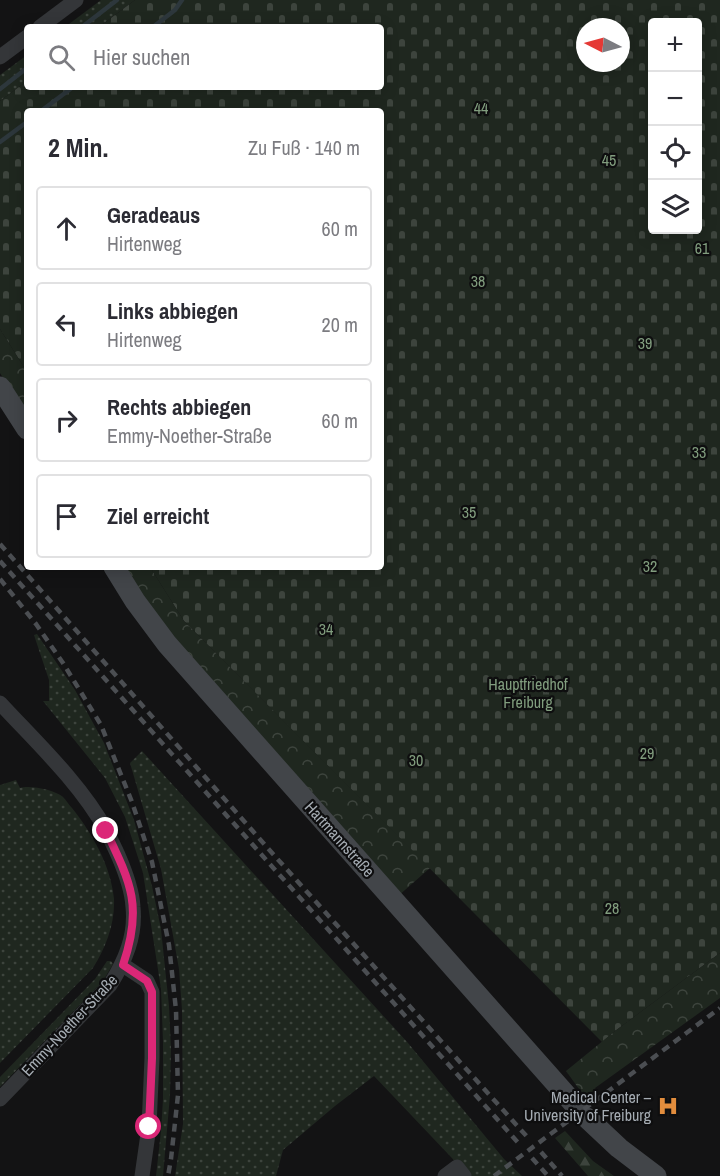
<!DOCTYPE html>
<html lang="de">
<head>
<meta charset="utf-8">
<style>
	:root { --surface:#fff; --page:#f7f7f7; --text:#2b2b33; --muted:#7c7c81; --line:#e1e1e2 }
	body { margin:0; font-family:"Archivo Narrow",sans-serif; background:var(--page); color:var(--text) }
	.controls { position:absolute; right:18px; top:18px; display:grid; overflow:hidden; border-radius:6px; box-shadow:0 3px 15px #0003 }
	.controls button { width:54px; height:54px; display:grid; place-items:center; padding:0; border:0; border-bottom:2px solid var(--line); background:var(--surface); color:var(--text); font:30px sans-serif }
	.compass { position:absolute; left:576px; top:18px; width:54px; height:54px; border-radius:50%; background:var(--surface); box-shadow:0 3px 15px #0003; rotate:276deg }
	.stop { position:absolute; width:18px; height:18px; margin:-14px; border:4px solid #db2777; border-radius:50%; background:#fff }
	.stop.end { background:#db2777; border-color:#fff; box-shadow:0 2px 6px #0008 }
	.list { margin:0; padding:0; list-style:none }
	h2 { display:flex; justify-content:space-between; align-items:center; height:78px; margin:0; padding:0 24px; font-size:26px }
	h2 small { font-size:20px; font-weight:400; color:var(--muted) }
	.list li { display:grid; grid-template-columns:39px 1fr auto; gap:18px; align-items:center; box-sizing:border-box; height:84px; margin:0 12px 12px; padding:0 12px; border:2px solid var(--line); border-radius:6px }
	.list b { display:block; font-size:22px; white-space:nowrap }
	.list p { margin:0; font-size:20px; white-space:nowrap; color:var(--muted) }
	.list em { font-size:20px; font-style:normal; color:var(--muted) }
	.icon { flex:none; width:33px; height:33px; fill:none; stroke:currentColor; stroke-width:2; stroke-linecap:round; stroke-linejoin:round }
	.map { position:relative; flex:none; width:720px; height:1176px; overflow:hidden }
	.search { position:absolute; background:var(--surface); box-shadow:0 3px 15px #0003; left:24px; top:24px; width:360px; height:66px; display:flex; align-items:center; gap:15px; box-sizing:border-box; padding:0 21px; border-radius:6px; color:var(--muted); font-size:22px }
	.panel { position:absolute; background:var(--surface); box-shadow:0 3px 15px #0003; left:24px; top:108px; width:360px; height:462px; border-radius:6px }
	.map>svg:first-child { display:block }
	.grass { fill:url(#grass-dots) }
	.forest { fill:url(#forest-firs) }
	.cemetery { fill:url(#cemetery-stones); fill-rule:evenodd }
	.park { fill:url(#park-crowns) }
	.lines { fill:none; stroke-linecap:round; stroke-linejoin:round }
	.stream { stroke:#2d373c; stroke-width:4.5 }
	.street { stroke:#343639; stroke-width:15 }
	.secondary { stroke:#424549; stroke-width:21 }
	.rail { stroke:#4b4e52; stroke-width:4.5; stroke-dasharray:8 6; stroke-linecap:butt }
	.route { stroke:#db2777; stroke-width:8 }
	.labels { text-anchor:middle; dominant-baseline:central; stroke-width:4.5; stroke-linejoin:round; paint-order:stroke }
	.park-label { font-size:16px; fill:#819d7e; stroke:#0e0e0f }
	.street-label { font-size:16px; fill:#a5acb3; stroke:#0e0e0f }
	.poi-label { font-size:16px; fill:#a5acb3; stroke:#0e0e0f; text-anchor:end }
</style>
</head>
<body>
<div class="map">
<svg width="720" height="1176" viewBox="0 0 720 1176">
	<defs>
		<pattern id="grass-dots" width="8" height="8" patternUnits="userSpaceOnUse" patternTransform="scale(1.5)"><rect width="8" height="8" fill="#1f271f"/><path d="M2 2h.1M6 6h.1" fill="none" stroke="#3d443d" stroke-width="1.8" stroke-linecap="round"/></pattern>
		<pattern id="forest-firs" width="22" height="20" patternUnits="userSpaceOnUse" patternTransform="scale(1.5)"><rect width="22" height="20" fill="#1f271f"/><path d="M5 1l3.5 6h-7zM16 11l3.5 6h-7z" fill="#3d443d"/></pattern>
		<pattern id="cemetery-stones" width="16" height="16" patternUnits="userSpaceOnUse" patternTransform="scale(1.5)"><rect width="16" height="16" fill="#1f271f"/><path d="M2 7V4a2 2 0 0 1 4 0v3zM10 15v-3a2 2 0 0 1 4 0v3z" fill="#3d443d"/></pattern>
		<pattern id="park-crowns" width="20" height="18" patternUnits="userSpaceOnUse" patternTransform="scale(1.5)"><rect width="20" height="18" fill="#1f271f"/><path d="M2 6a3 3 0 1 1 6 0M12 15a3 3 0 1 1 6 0" fill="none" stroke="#3d443d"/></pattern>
	</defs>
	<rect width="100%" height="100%" fill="#131314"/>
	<g class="grass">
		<path d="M 101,0 L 135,0 L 99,27 L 65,27 Z"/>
		<path d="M 27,55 L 27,81 L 0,101 L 0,75 Z"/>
		<path d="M 37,634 L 75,690 L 104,743 L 134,820 L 152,886 L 161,929 L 169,1006 L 171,1049 L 170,1095 L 163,1176 L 156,1176 L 161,1131 L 163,1099 L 163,1042 L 161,989 L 143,873 L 125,817 L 105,778 L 43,701 L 49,701 L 49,680 L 34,635 Z"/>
		<path d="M 142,751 L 408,1043 L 504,1159 L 522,1176 L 469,1176 L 374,1076 L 335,1106 L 283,1150 L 276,1176 L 175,1176 L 183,1124 L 182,1010 L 179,969 L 161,869 L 130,763 Z"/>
		<path d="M 16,780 L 20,788 C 31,785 54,790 63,797 C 66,800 69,805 72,808 C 92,833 111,866 114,899 C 115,924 106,947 93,968 L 0,1063 L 0,785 Z"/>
		<path d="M 107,961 L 111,961 L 113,964 L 103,981 L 0,1087 L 0,1077 L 95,979 Z"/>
	</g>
	<path class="forest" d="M 565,1131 L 593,1161 L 614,1176 L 588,1176 L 555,1138 Z"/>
	<path class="cemetery" d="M 135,0 L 720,0 L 720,953 L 615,1031 L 602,1042 L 184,621 L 150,567 L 381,567 L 381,111 L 27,111 L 27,372 L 0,329 L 0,101 L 27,81 L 27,87 L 381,87 L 381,27 L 99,27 ZM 652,22 L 698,22 L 698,230 L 652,230 ZM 585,27 L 621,27 L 621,63 L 585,63 Z"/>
	<g class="park">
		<path d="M 0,329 L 27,372 L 27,416 L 0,373 Z"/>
		<path d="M 121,567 L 150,567 L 184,621 L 430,868 L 397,897 L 172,641 Z"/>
		<path d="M 720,953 L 720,998 L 595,1088 L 598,1092 L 587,1100 L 566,1071 L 615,1031 Z"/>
	</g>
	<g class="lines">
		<g class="stream">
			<path d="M 82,27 L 117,0"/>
			<path d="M 153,27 L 175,10 L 182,0"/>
			<path d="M 0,89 L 27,68"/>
			<path d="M 41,111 L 73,87"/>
			<path d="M 0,142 L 27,122"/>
		</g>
		<g class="street">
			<path d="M 40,27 L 76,0"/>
			<path d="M 0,57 L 27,37"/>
			<path d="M 0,703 C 36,742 80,783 106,830 C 110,838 114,846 118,855 C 125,871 132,889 133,907 C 136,936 125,961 110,985 L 0,1099"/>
			<path d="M 123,965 L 147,981 L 152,992 L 152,1058 L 149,1127 L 142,1176"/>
			<path d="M 445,1176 L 457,1167 L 464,1176"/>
		</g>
		<g class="secondary">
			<path d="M 0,387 L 27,429"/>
			<path d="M 114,567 L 135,601 L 167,644 L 575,1105"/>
			<path d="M 587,1118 L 619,1148 L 656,1176"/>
		</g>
		<g class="rail">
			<path d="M 0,544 L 273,854 L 530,1140"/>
			<path d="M 0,561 L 521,1146"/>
			<path d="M 0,579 L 36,624 L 63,663 L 101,725 L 132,802 L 152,862 L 169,945 L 176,1010 L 178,1095 L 171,1159 L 168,1176"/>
			<path d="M 541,1152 L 562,1176"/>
			<path d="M 532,1158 L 548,1176"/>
			<path d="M 494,1176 L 720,1008"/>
		</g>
	</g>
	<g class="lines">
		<path class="route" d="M 106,831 C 131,883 143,907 123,965 L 147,981 L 152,992 L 152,1058 L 149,1127"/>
	</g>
	<defs>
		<g id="hospital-bare" transform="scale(1.62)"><path d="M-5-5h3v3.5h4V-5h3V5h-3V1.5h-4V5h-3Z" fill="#e28d3d" stroke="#0e0e0f" stroke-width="2.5" paint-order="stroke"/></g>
	</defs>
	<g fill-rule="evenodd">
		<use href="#hospital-bare" x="668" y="1106"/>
	</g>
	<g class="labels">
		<g class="park-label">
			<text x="481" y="108">44</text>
			<text x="609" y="160">45</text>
			<text x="702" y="248">61</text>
			<text x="478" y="281">38</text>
			<text x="645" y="343">39</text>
			<text x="699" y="452">33</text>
			<text x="469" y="512">35</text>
			<text x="650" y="566">32</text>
			<text x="326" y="629">34</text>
			<text x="528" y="684">Hauptfriedhof<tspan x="528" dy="18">Freiburg</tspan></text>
			<text x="647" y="753">29</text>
			<text x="416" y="760">30</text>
			<text x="612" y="908">28</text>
		</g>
		<g class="street-label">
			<text transform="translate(340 839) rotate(48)">Hartmannstraße</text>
			<text transform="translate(69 1025) rotate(-47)">Emmy-Noether-Straße</text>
		</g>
		<g class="poi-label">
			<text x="651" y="1097">Medical Center –<tspan x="651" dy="18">University of Freiburg</tspan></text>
		</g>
	</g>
</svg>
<div class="controls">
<button>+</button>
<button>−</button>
<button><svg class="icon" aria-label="locate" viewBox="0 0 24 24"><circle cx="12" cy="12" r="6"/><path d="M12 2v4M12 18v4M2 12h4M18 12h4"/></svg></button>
<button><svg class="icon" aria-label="layers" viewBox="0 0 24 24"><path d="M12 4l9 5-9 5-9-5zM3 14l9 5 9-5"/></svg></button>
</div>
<svg class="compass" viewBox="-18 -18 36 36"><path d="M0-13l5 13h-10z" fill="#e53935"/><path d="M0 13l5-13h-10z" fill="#7c7c81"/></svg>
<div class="stop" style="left:149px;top:1127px"></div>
<div class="stop end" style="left:106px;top:831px"></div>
<div class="search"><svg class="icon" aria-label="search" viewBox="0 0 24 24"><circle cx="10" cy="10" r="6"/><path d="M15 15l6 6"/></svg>Hier suchen</div>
<section class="panel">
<h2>2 Min.<small>Zu Fuß · 140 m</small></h2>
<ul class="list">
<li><svg class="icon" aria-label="ahead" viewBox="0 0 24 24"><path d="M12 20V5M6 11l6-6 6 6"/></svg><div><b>Geradeaus</b><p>Hirtenweg</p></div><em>60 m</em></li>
<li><svg class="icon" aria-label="left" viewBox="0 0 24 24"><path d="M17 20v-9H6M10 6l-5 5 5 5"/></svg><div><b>Links abbiegen</b><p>Hirtenweg</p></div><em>20 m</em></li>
<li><svg class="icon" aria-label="right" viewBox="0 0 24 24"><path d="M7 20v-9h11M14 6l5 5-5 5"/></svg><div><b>Rechts abbiegen</b><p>Emmy-Noether-Straße</p></div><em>60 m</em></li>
<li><svg class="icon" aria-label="arrive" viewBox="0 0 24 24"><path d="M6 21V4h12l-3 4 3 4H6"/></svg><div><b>Ziel erreicht</b></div></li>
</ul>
</section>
</div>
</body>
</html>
